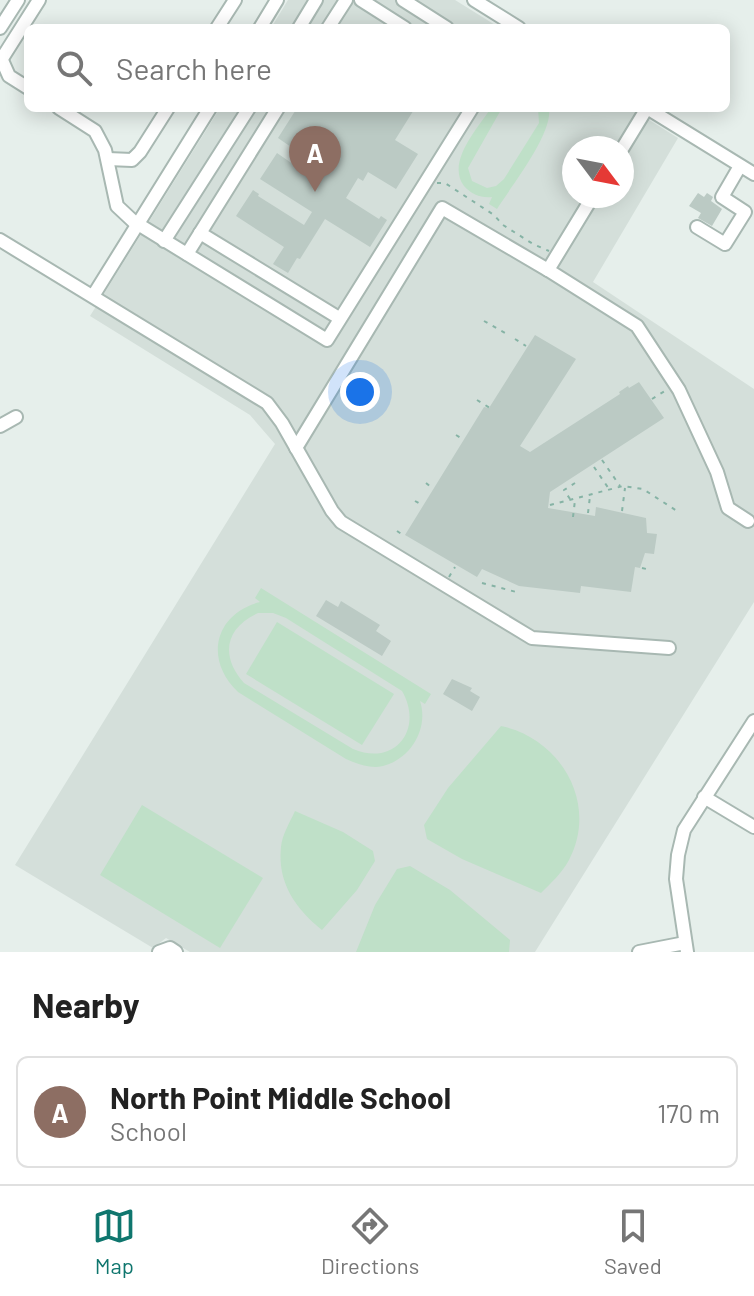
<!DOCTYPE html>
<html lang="en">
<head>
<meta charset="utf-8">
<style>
	:root { --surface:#fff; --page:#f6f6f6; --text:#222; --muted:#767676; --line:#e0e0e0; --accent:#0f766e }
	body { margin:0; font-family:Barlow,sans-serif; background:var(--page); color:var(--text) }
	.compass { position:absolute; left:562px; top:136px; width:72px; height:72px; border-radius:50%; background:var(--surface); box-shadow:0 4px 20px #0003; rotate:122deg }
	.you { position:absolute; left:360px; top:392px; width:28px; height:28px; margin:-20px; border:6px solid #fff; border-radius:50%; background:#1a73e8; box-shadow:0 0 0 12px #1a73e833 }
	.badge { display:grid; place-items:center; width:52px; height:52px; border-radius:50%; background:var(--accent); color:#fff; font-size:26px; font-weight:700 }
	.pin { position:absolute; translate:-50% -66px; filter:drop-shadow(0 2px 4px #0008) }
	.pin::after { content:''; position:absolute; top:42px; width:28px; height:24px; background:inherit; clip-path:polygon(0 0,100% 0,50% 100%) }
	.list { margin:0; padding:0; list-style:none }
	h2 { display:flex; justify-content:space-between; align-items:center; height:104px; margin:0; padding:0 32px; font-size:34px }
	h2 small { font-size:26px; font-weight:400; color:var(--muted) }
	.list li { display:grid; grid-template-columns:52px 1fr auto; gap:24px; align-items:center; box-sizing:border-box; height:112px; margin:0 16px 16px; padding:0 16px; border:2px solid var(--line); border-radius:12px }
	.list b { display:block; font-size:30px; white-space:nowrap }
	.list p { margin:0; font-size:26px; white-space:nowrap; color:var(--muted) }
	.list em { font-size:26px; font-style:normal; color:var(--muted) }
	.icon { flex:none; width:44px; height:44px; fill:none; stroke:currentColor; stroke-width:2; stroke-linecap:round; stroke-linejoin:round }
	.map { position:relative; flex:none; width:754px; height:952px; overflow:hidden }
	.search { position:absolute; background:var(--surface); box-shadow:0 4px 20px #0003; left:24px; right:24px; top:24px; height:88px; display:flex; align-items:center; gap:20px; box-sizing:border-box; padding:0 28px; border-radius:12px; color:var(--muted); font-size:30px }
	.sheet { height:232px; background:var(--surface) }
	nav { display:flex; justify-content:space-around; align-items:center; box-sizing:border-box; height:112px; border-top:2px solid var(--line); background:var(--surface); font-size:22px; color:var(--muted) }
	nav a { display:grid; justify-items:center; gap:4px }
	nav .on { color:var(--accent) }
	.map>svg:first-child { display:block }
	.built { fill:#d4dfda; fill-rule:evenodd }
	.green { fill:#bfe0c8; fill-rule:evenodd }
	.building { fill:#bbcac4 }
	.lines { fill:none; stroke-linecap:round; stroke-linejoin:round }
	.minor-casing { stroke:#a8b8b2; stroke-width:16 }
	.path { stroke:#86b3a5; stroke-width:2; stroke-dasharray:4 6; stroke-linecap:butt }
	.minor { stroke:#fff; stroke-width:12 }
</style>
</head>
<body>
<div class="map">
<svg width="754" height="952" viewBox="0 0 754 952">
	<rect width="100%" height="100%" fill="#e6efeb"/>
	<g class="built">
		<path d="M 288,0 L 455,0 L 500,28 L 271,28 Z"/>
		<path d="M 220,108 L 630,108 L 678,138 L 593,282 L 754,389 L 754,602 L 535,952 L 190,952 L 166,938 L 153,948 L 15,865 L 275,444 L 250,415 L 90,316 ZM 574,148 L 622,148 L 622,196 L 574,196 Z"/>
	</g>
	<g class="green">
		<path d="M 491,108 L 502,108 L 468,168 L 472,181 L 487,188 L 496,186 L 504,179 L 539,123 L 538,108 L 549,108 C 553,134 512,185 497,209 L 489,204 L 492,197 C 481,198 472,195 464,186 C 446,162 478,128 491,108 Z"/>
		<path d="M 261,588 L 431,694 L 425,704 L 420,701 C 429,728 411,759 383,766 C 370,769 358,764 346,759 L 238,692 C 204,660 214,614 260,602 L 255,598 ZM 258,613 L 273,613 L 286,618 L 402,691 C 424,729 395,767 353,749 L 244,683 C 220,656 225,628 258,613 Z"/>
		<path d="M 277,622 L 394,694 L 362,745 L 246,674 Z"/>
		<path d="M 501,726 C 560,738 599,803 569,860 C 562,873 551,883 541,893 L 462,859 L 427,839 L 424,825 L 448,788 Z"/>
		<path d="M 142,805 L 263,878 L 220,948 L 100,875 Z"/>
		<path d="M 295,811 L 343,832 L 373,851 L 375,861 L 357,890 L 322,930 C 296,909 277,883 281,847 C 282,835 290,822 295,811 Z"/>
		<path d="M 410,866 L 450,890 L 510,940 L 509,952 L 356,952 L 375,905 L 397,869 Z"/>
	</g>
	<g class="building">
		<path d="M 297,108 L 415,108 L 395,140 L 418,154 L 396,189 L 368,172 L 363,181 L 358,178 L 346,198 L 379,219 L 381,216 L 387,220 L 370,247 L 325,219 L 300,259 L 297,258 L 288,273 L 273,264 L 284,247 L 236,216 L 253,190 L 259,194 L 258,196 L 304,225 L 312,212 L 260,179 L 277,153 L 313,178 L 320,167 L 278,138 Z"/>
		<path d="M 698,193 L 704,197 L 707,193 L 713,197 L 711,201 L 722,209 L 712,226 L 698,218 L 701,213 L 689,206 Z"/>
		<path d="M 535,335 L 576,359 L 520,446 L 530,452 L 620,394 L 619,392 L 628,386 L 629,388 L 639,382 L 664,418 L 550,492 L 548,508 L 595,516 L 596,507 L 646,518 L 647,533 L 657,534 L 654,554 L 645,553 L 640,568 L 635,567 L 631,592 L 581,586 L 580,593 L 519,586 L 482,569 L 477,577 L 405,535 L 484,407 L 489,408 Z"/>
		<path d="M 326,600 L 338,607 L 341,601 L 380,625 L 376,631 L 391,641 L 382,656 L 316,616 Z"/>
		<path d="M 452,679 L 472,688 L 470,691 L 480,697 L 472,711 L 443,694 Z"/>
	</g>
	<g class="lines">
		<g class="minor-casing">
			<g id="minor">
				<path d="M 361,0 L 405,28"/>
				<path d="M 403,0 L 447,28"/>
				<path d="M 474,0 L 519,28"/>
				<path d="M 0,28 L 18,0"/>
				<path d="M 217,28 L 235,0"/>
				<path d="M 260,28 L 277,0"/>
				<path d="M 299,28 L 316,0"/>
				<path d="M 328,28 L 346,0"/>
				<path d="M 0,56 L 9,76 L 28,88"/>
				<path d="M 1,60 L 39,0"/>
				<path d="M 59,108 L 95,131 L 105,150 L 117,206 L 133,221 L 327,340 L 472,108"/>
				<path d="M 647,108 L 754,174"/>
				<path d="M 622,149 L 647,108"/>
				<path d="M 108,159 L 132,160 L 140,152 L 168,108"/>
				<path d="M 593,196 L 548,270 L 637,326 L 679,390 L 717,472 L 728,508 L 748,521"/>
				<path d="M 697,227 L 725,244 L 745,212 L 722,197 L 740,166"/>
				<path d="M 200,233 L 339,318"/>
				<path d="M 0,240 L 267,403 L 282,423 L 332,511 L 341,522 L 532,638 L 669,648"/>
				<path d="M 164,241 L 249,108"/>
				<path d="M 187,254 L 278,108"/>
				<path d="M 93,296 L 210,108"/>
				<path d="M 0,426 L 16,417"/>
				<path d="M 296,448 L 442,208 L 548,270"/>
				<path d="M 704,797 L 754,827"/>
				<path d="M 159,952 L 170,948 L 176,952"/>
				<path d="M 639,952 L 685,943"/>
				<path d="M 687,952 L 676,879 L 678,855 L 684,830 L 754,721"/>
			</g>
		</g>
		<g class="path">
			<path d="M 437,183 L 445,183 L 494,215 L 503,225 L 533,244 L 549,251"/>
			<path d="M 484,321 L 505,333"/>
			<path d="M 515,339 L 526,346"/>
			<path d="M 652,399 L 668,389"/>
			<path d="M 477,400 L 490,408"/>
			<path d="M 456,435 L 461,438"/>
			<path d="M 602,460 L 620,486"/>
			<path d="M 594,467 L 609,489"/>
			<path d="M 426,483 L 432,488"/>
			<path d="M 570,499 L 564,490 L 575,483"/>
			<path d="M 415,501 L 422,505"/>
			<path d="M 550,505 L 623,486 L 643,489 L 677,511"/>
			<path d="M 622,511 L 625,488"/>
			<path d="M 588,513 L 590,496"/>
			<path d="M 573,517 L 575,500"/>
			<path d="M 397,531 L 403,535"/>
			<path d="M 642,568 L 651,570"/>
			<path d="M 449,577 L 455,567"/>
			<path d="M 482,583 L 520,593"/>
		</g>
		<use href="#minor" class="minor"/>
	</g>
</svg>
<svg class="compass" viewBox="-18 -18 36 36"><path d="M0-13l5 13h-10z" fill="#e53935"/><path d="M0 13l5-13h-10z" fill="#767676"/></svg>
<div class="you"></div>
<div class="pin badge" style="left:315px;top:192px;background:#8d6e63">A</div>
<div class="search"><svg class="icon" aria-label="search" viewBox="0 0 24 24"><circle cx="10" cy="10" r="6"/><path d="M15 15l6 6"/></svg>Search here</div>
</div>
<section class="sheet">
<h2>Nearby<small></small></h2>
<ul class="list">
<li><span class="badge" style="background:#8d6e63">A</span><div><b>North Point Middle School</b><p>School</p></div><em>170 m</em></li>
</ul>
</section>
<nav>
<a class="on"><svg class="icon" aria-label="map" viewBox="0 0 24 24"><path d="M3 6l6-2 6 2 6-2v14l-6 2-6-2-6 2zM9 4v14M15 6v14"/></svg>Map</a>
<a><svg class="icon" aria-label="directions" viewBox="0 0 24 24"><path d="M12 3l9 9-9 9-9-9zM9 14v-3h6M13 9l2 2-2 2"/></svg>Directions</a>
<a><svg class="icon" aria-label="saved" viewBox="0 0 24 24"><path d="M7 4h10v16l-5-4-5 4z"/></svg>Saved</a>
</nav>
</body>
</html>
